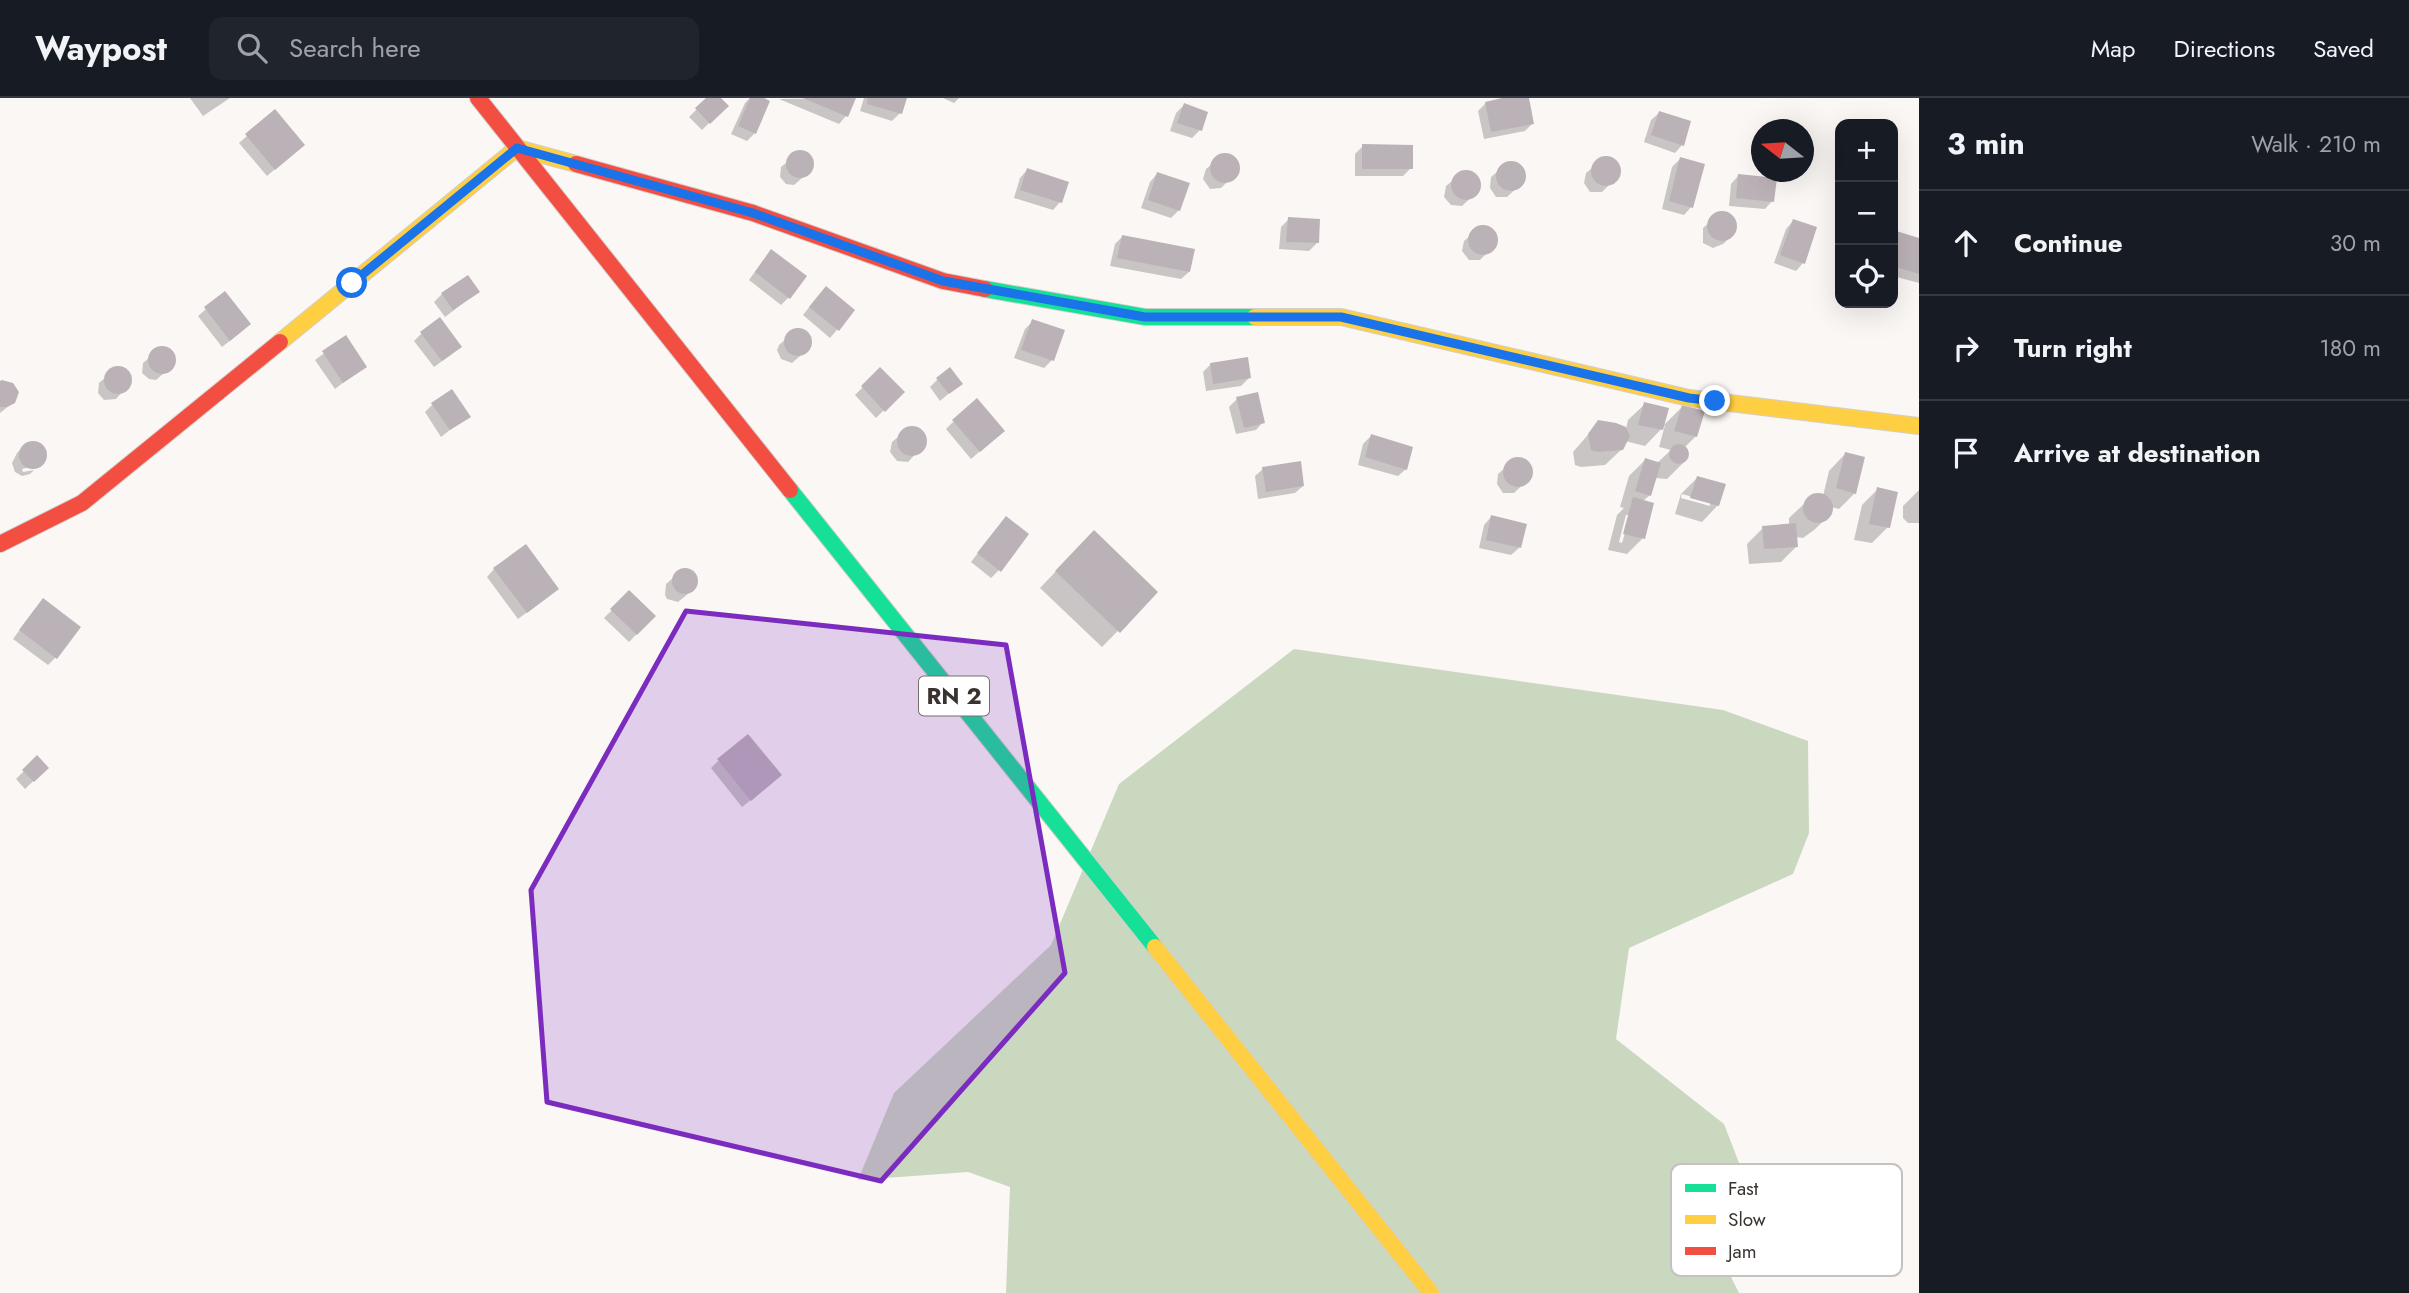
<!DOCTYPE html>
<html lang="en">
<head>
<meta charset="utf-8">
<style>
	:root { --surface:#171b24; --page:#20242c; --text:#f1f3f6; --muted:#9ea1a6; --line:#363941 }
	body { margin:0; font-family:Jost,sans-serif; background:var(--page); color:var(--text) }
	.controls { position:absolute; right:21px; top:21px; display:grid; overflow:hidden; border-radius:14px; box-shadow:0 7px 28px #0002 }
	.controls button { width:63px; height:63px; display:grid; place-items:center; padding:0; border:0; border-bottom:2px solid var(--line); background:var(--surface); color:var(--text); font:35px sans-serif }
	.compass { position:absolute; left:1751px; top:21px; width:63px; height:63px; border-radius:50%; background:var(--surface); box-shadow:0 7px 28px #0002; rotate:287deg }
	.stop { position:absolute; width:21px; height:21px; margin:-16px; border:5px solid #1a73e8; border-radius:50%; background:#fff }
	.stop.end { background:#1a73e8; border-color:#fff; box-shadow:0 2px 7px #0008 }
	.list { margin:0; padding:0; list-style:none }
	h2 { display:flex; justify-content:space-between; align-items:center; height:91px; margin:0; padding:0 28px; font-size:30px }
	h2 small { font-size:23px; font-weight:400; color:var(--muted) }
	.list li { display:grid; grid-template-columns:46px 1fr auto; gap:21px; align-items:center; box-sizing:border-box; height:105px; padding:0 28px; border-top:2px solid var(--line) }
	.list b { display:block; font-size:26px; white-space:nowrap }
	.list em { font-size:23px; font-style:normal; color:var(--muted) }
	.icon { flex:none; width:38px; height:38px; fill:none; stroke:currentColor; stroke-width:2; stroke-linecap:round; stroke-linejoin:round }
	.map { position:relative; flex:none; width:1919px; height:1195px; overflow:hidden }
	header { display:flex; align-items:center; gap:42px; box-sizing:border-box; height:98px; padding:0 35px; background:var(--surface); border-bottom:2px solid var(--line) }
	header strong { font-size:33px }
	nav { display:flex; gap:38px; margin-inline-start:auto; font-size:24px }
	.search { width:490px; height:63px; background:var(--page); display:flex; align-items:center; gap:18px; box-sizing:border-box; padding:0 24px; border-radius:14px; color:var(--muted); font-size:26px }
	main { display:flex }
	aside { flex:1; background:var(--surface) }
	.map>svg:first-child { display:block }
	.forest { fill:#cbd8c0 }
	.shadow { fill:#0003; fill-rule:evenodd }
	.building { fill:#bbb2b7 }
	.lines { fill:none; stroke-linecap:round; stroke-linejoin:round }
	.fast-casing { stroke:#d3cfcc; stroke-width:18 }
	.slow-casing { stroke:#d3cfcc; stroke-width:18 }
	.jam-casing { stroke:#d3cfcc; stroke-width:18 }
	.fast { stroke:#16e098; stroke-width:16 }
	.slow { stroke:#ffcf43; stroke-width:16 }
	.jam { stroke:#f24e42; stroke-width:16 }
	.route { stroke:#1a73e8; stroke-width:9 }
	.marked { fill:#7b2cbf; fill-opacity:0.2; stroke:#7b2cbf; stroke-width:5; stroke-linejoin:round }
	.labels { text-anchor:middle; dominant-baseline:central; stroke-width:7; stroke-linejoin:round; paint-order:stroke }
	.shield { fill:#fff; stroke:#74706e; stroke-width:2 }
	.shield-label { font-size:23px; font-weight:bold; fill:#393330 }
	.key { fill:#fff; stroke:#c4c2c1; stroke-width:2 }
	.key-label { font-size:19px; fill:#393330 }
</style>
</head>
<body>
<header>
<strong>Waypost</strong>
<div class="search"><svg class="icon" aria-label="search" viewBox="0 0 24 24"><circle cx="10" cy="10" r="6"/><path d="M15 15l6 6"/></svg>Search here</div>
<nav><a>Map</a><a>Directions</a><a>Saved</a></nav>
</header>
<main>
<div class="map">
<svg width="1919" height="1195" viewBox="0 0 1919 1195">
	<rect width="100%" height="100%" fill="#fbf7f5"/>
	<path class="forest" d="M 1294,551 L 1723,612 L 1808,643 L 1809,735 L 1793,776 L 1629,850 L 1616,941 L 1724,1026 L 1741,1070 L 1723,1163 L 1739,1195 L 1006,1195 L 1010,1089 L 968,1074 L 858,1082 L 894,995 L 1051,847 L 1119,686 Z"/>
	<g class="shadow">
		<path d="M 190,0 L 230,0 L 203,18 Z"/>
		<path d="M 708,0 L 718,0 L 726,8 L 702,32 L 689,19 Z"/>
		<path d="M 750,0 L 759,0 L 755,35 L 747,43 L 731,36 L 745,5 Z"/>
		<path d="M 854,0 L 846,18 L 839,26 L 779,1 Z"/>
		<path d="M 864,0 L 905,0 L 900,15 L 892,23 L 860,13 Z"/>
		<path d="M 943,0 L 959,0 L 954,5 Z"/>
		<path d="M 1511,0 L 1527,0 L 1533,25 L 1525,33 L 1484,41 L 1478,13 L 1486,5 Z"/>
		<path d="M 1184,7 L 1206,15 L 1200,32 L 1192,40 L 1170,33 L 1176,15 Z"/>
		<path d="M 1659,15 L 1682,47 L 1675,55 L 1644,44 L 1651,22 Z"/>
		<path d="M 247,38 L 295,54 L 267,78 L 239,45 Z"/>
		<path d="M 1363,48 L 1411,70 L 1403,78 L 1355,78 L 1355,56 Z"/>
		<path d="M 798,55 L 807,57 L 812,65 L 809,74 L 794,87 L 786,86 L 780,79 L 781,69 Z"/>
		<path d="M 1222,58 L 1232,59 L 1237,66 L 1236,75 L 1221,90 L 1210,91 L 1203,81 L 1206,71 Z"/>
		<path d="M 1603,61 L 1612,62 L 1618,70 L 1617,79 L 1602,94 L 1590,94 L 1584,85 L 1586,75 Z"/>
		<path d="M 1680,61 L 1691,109 L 1684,117 L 1662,111 L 1672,69 Z"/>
		<path d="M 1508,65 L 1518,67 L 1524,74 L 1523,84 L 1507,99 L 1496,99 L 1490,90 L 1491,79 Z"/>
		<path d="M 1027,72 L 1060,104 L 1053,112 L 1014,100 L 1020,80 Z"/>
		<path d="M 1463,74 L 1472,76 L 1478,83 L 1478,93 L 1462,108 L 1451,107 L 1444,99 L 1446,88 Z"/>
		<path d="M 1157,76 L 1179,112 L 1171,120 L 1141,110 L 1150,84 Z"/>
		<path d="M 1738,78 L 1772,103 L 1765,111 L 1729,108 L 1731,86 Z"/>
		<path d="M 1719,116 L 1729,117 L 1736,129 L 1732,138 L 1723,146 L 1713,150 L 1703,145 L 1703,130 Z"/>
		<path d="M 1289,121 L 1317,145 L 1309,153 L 1279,151 L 1281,129 Z"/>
		<path d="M 1793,123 L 1803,165 L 1796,173 L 1774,165 L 1786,131 Z"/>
		<path d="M 1481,129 L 1490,131 L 1495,138 L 1495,147 L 1480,162 L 1469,162 L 1462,153 L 1464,143 Z"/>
		<path d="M 1893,134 L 1919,142 L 1919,185 L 1893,178 Z"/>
		<path d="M 1122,139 L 1189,174 L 1181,181 L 1110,168 L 1115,146 Z"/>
		<path d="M 764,161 L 789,199 L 781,207 L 749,182 Z"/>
		<path d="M 478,194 L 445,219 L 434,204 L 442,196 Z"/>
		<path d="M 818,198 L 853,213 L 830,240 L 803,217 Z"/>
		<path d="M 206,211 L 241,234 L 222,249 L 198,218 Z"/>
		<path d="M 1033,223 L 1062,233 L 1052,262 L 1044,270 L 1014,260 L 1025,231 Z"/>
		<path d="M 796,232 L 805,234 L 810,242 L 808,251 L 792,265 L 781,261 L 777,252 L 779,247 Z"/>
		<path d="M 422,235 L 452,256 L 434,269 L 414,243 Z"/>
		<path d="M 345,240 L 365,268 L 335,291 L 315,262 Z"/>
		<path d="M 160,250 L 169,252 L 174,260 L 171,269 L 156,282 L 149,281 L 142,275 L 143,265 Z"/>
		<path d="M 1211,266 L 1249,280 L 1241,288 L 1206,293 L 1203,274 Z"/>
		<path d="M 116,270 L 128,276 L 130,285 L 116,301 L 104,302 L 98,295 L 99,285 Z"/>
		<path d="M 880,272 L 902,294 L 876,320 L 855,297 Z"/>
		<path d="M 938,281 L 961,285 L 940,303 L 930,289 Z"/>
		<path d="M 0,286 L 14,304 L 0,315 Z"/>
		<path d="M 1237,301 L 1263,324 L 1256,332 L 1236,336 L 1229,309 Z"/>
		<path d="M 433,306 L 468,318 L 441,339 L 425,314 Z"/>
		<path d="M 1645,306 L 1662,329 L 1682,309 L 1696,338 L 1684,350 L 1688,357 L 1683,365 L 1667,381 L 1655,380 L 1650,397 L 1643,403 L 1643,440 L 1627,456 L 1608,452 L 1617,417 L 1624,410 L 1620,409 L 1629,378 L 1645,362 L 1657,365 L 1671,352 L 1659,349 L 1665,327 L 1645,348 L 1625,343 L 1622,351 L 1605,367 L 1581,369 L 1575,367 L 1573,354 L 1599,324 L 1626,331 L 1628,322 ZM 1626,417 L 1630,417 L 1622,445 L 1619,444 Z"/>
		<path d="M 953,324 L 995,340 L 971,361 L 946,331 Z"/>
		<path d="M 909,330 L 918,332 L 924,339 L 923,348 L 908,364 L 897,363 L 890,354 L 892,344 Z"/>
		<path d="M 1371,338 L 1406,371 L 1398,378 L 1358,367 L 1363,346 Z"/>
		<path d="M 35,345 L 42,351 L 44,360 L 39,367 L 22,371 L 23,374 L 34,372 L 30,376 L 22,378 L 15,374 L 12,365 L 17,355 L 25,347 Z"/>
		<path d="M 1845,356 L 1855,395 L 1839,411 L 1831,409 L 1831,416 L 1814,432 L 1803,440 L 1796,439 L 1797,448 L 1781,464 L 1749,466 L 1747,446 L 1763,430 L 1789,428 L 1789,420 L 1806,404 L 1813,397 L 1823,398 L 1829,373 Z"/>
		<path d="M 1515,361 L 1525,363 L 1531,370 L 1530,380 L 1514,395 L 1503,395 L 1497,386 L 1498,376 Z"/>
		<path d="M 1263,371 L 1303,388 L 1295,395 L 1258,401 L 1255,378 Z"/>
		<path d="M 1697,380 L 1718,407 L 1702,424 L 1675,416 L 1681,396 ZM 1682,396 L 1710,404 L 1710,408 L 1681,400 Z"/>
		<path d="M 1878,391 L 1888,429 L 1872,445 L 1854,442 L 1862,407 Z"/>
		<path d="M 1919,392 L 1919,425 L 1908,425 L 1903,420 L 1903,408 Z"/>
		<path d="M 1491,419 L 1519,450 L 1511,457 L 1479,450 L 1484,427 Z"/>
		<path d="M 999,428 L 999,472 L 991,480 L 971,464 Z"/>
		<path d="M 1078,450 L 1156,494 L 1102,549 L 1040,490 Z"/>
		<path d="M 494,471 L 549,498 L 518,521 L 487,479 Z"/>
		<path d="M 682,472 L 691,474 L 696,482 L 694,491 L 678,504 L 667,501 L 665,497 L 666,486 Z"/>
		<path d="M 629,495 L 654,518 L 629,544 L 604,520 Z"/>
		<path d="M 36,510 L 56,559 L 48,567 L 13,541 Z"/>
		<path d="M 37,660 L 47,670 L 25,691 L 16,681 Z"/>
		<path d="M 718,663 L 772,685 L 742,709 L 711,670 Z"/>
	</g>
	<g class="building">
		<path d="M 706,0 L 721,0 L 729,8 L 710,26 L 695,10 Z"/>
		<path d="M 750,0 L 764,0 L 770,3 L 756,36 L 738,28 Z"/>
		<path d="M 803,0 L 856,0 L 848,19 Z"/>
		<path d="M 868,0 L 907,0 L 902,16 L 867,6 Z"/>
		<path d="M 1502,0 L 1529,0 L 1534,26 L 1491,34 L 1485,4 Z"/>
		<path d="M 1184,5 L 1208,14 L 1202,33 L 1177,25 Z"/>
		<path d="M 275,11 L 305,47 L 275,72 L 245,36 Z"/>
		<path d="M 1659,13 L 1691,23 L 1684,48 L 1651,37 Z"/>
		<path d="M 1362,46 L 1413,47 L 1413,71 L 1362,71 Z"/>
		<circle cx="800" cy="66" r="14"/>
		<circle cx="1225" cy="70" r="15"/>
		<circle cx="1606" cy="73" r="15"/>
		<path d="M 1680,59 L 1705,66 L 1693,110 L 1669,103 Z"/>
		<circle cx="1511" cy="78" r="15"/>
		<path d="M 1027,70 L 1069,84 L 1062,105 L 1020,92 Z"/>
		<circle cx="1466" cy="87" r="15"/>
		<path d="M 1157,74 L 1190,85 L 1180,113 L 1148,102 Z"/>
		<path d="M 1738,76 L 1777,80 L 1774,104 L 1736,100 Z"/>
		<circle cx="1722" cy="128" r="15"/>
		<path d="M 1288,119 L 1320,121 L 1319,145 L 1286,144 Z"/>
		<path d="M 1793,121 L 1817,129 L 1805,166 L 1780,157 Z"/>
		<circle cx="1483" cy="142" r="15"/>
		<path d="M 1893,132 L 1919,140 L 1919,176 L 1893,168 Z"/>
		<path d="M 1122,137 L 1195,151 L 1190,174 L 1117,160 Z"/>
		<path d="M 771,151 L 807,178 L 790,201 L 755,174 Z"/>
		<path d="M 468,177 L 480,194 L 453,212 L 441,195 Z"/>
		<path d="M 826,188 L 855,212 L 839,233 L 809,209 Z"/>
		<path d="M 225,193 L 251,226 L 230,243 L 204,209 Z"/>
		<path d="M 440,219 L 462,249 L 442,263 L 420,234 Z"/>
		<path d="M 1032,221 L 1065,232 L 1054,263 L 1021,252 Z"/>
		<circle cx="798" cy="244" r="14"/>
		<path d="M 346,237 L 367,269 L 343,285 L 322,253 Z"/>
		<circle cx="162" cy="262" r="14"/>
		<path d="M 1248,259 L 1251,280 L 1213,286 L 1210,265 Z"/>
		<circle cx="118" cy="282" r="14"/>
		<path d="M 880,269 L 905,294 L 885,314 L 861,288 Z"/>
		<path d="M 950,269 L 963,286 L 949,296 L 936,280 Z"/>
		<path d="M 2,282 L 13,285 L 19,294 L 15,305 L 7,309 L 0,309 L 0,283 Z"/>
		<path d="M 452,291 L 471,319 L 450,332 L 431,305 Z"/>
		<path d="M 1258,294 L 1265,325 L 1244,330 L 1236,299 Z"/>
		<path d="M 977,300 L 1005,333 L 980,354 L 952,322 Z"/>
		<path d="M 1644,304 L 1669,310 L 1663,332 L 1638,327 Z"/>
		<path d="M 1682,307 L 1705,313 L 1697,339 L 1674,333 Z"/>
		<path d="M 1598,322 L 1616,325 L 1626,329 L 1630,338 L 1623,352 L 1598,354 L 1591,352 L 1588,336 Z"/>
		<circle cx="912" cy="343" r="15"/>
		<path d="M 1371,336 L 1413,349 L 1407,372 L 1365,359 Z"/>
		<circle cx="33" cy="357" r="14"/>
		<circle cx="1679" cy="356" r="10"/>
		<path d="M 1845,354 L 1865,359 L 1856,396 L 1836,390 Z"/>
		<circle cx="1518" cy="374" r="15"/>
		<path d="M 1645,360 L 1661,365 L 1651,398 L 1635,393 Z"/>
		<path d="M 1301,363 L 1304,388 L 1266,394 L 1262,369 Z"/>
		<path d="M 1697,378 L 1726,386 L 1719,408 L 1690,400 Z"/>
		<path d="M 1877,389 L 1898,394 L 1890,430 L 1869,426 Z"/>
		<circle cx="1818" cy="410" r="15"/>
		<path d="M 1633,399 L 1654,405 L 1645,441 L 1623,436 Z"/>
		<path d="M 1491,417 L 1527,426 L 1521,450 L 1486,442 Z"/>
		<path d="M 1006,418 L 1029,436 L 1001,474 L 977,455 Z"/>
		<path d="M 1796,425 L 1798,449 L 1764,451 L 1762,428 Z"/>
		<path d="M 1094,432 L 1158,494 L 1120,535 L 1055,473 Z"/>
		<path d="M 526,446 L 559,491 L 527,515 L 493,470 Z"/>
		<circle cx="685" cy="483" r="13"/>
		<path d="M 629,492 L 656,518 L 637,537 L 610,511 Z"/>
		<path d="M 43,500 L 81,529 L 57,561 L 19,532 Z"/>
		<path d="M 748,636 L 782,677 L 751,703 L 717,661 Z"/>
		<path d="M 37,657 L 49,670 L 34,684 L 22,672 Z"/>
	</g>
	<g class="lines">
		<g class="fast-casing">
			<g id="fast">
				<path d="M 985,191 L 1145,219 L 1255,219"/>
				<path d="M 790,392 L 1155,849"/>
			</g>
		</g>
		<g class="slow-casing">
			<g id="slow">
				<path d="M 1255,219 L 1341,219 L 1689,300 L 1919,328"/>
				<path d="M 280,244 L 517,50 L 576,66"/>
				<path d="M 1155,849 L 1431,1195"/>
			</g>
		</g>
		<g class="jam-casing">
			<g id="jam">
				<path d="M 478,0 L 790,392"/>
				<path d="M 576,66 L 753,115 L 943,183 L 985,191"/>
				<path d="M 0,446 L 82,405 L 280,244"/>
			</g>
		</g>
		<use href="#fast" class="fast"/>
		<use href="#slow" class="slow"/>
		<use href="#jam" class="jam"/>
	</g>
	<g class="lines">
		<path class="route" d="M 352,185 L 517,50 L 753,115 L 943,183 L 1145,219 L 1341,219 L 1689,300 L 1715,303"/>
	</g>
	<path class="marked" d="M 686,513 L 1006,547 L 1065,875 L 881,1083 L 547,1004 L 531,792 Z"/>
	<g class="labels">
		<rect class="shield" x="919" y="578.5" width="70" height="39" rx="5"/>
		<g class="shield-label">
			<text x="954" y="598">RN 2</text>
		</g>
	</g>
	<rect x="1671" y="1066" width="231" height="112" rx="10" class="key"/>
	<rect x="1685" y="1086" width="31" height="8" fill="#16e098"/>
	<rect x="1685" y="1117" width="31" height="9" fill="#ffcf43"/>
	<rect x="1685" y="1149" width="31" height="8" fill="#f24e42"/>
	<g class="key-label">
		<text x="1728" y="1097">Fast</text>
		<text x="1728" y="1128">Slow</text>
		<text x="1728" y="1160">Jam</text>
	</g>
</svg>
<div class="controls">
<button>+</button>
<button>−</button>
<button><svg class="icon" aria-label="locate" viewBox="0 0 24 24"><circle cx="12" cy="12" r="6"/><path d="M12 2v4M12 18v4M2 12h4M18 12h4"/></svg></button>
</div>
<svg class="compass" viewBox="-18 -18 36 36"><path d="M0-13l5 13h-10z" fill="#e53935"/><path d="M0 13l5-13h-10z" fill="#9ea1a6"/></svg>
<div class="stop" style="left:352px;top:185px"></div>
<div class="stop end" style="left:1715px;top:303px"></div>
</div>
<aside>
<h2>3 min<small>Walk · 210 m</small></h2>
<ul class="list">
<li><svg class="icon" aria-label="ahead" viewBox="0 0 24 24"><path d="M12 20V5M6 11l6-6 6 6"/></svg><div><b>Continue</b></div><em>30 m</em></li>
<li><svg class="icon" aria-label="right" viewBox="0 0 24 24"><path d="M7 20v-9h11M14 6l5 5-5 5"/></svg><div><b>Turn right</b></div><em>180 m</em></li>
<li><svg class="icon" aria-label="arrive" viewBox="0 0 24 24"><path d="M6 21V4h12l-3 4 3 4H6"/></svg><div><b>Arrive at destination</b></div></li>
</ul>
</aside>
</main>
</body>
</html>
